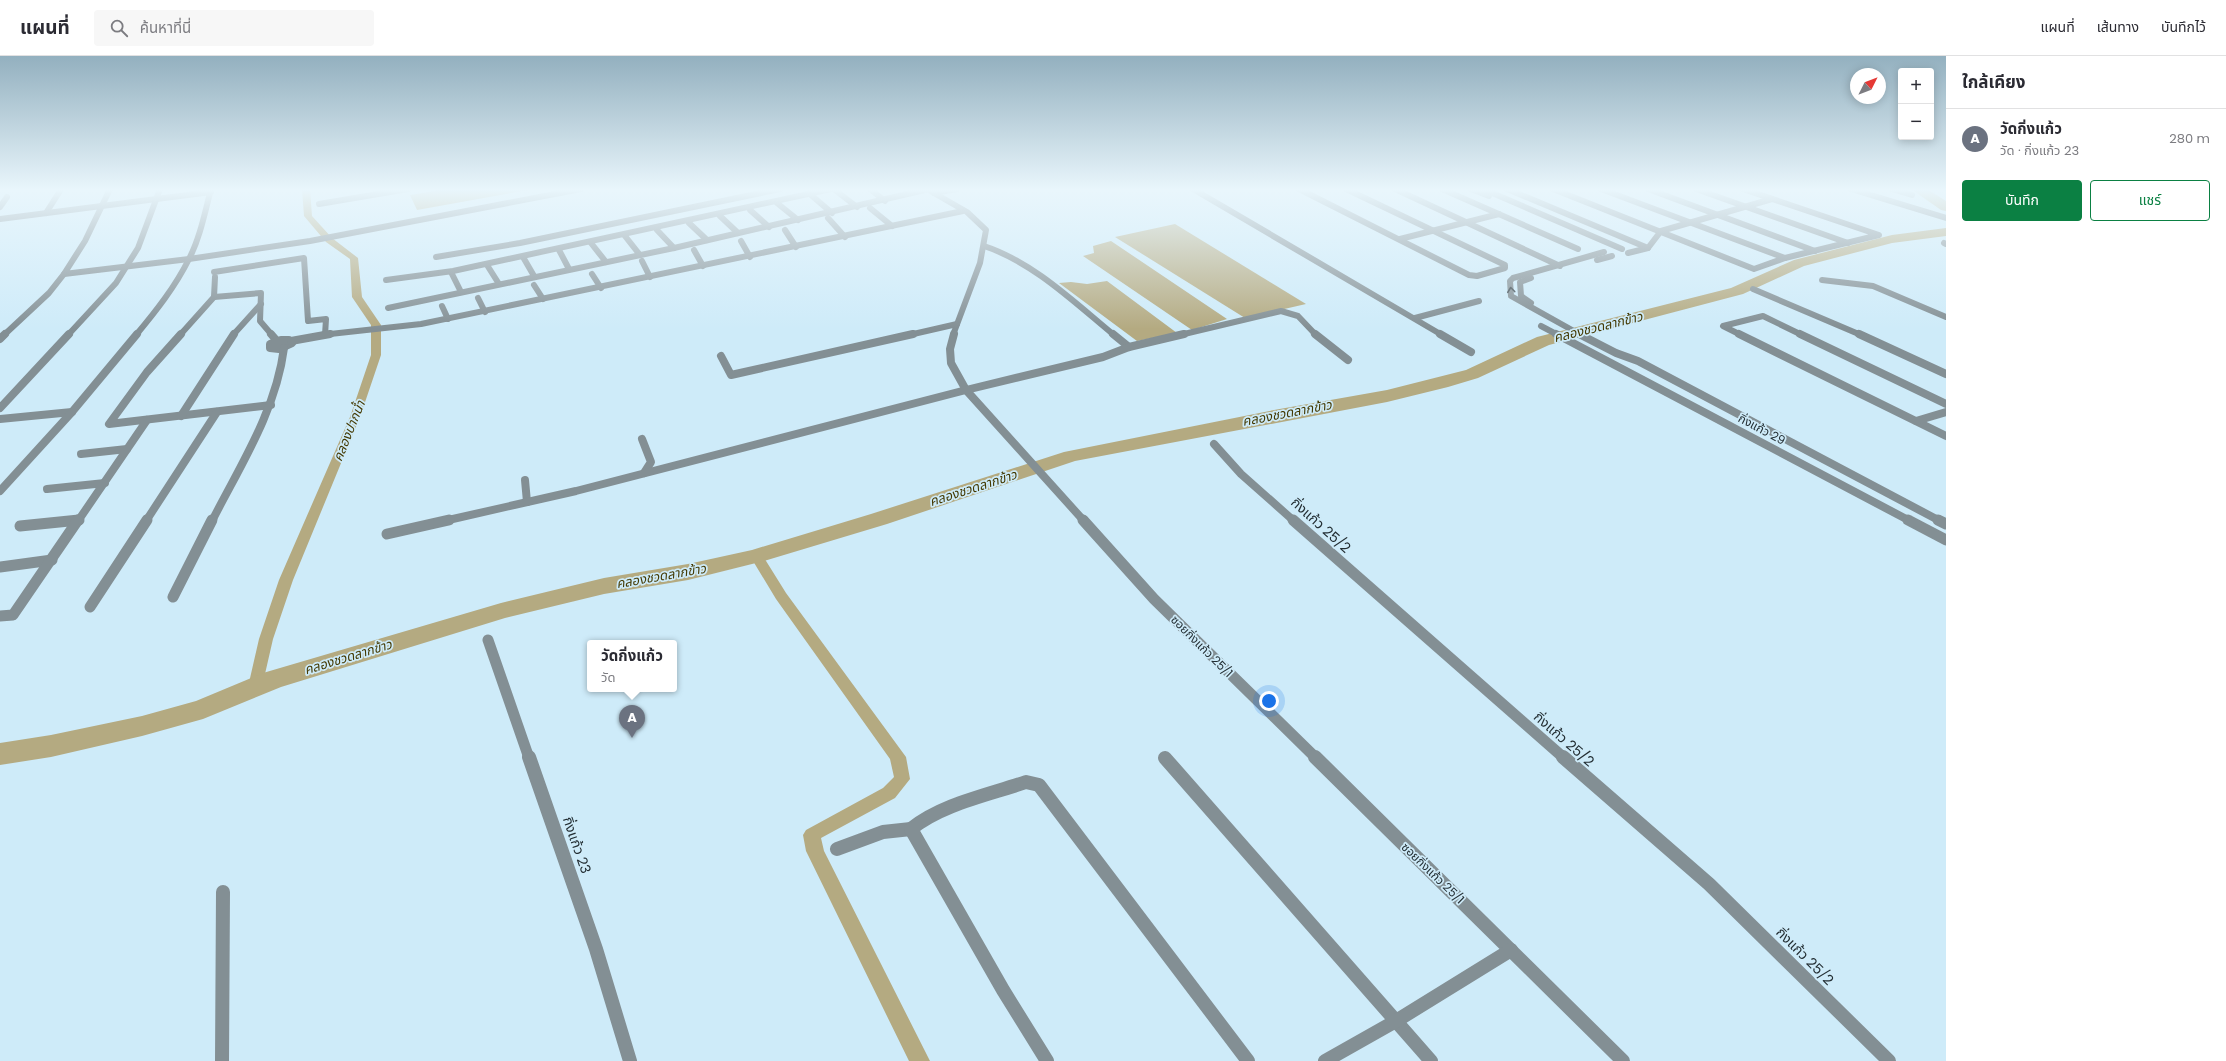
<!DOCTYPE html>
<html lang="th">
<head>
<meta charset="utf-8">
<style>
	:root { --surface:#fff; --page:#f7f7f7; --text:#2b2b33; --muted:#7c7c81; --line:#e1e1e2; --accent:#0b8043 }
	body { margin:0; font-family:Poppins,"Noto Sans Thai",sans-serif; background:var(--page); color:var(--text) }
	.controls { position:absolute; right:12px; top:12px; display:grid; overflow:hidden; border-radius:4px; box-shadow:0 2px 10px #0003 }
	.controls button { width:36px; height:36px; display:grid; place-items:center; padding:0; border:0; border-bottom:1px solid var(--line); background:var(--surface); color:var(--text); font:20px sans-serif }
	.compass { position:absolute; left:1850px; top:12px; width:36px; height:36px; border-radius:50%; background:var(--surface); box-shadow:0 2px 10px #0003; rotate:48deg }
	.you { position:absolute; left:1269px; top:645px; width:14px; height:14px; margin:-10px; border:3px solid #fff; border-radius:50%; background:#1a73e8; box-shadow:0 0 0 6px #1a73e833 }
	.badge { display:grid; place-items:center; width:26px; height:26px; border-radius:50%; background:var(--accent); color:#fff; font-size:13px; font-weight:700 }
	.pin { position:absolute; translate:-50% -33px; filter:drop-shadow(0 1px 2px #0008) }
	.pin::after { content:''; position:absolute; top:21px; width:14px; height:12px; background:inherit; clip-path:polygon(0 0,100% 0,50% 100%) }
	.popup { position:absolute; left:587px; top:584px; width:90px; height:52px; box-sizing:border-box; display:grid; place-content:center; border-radius:4px; background:var(--surface); filter:drop-shadow(0 1px 3px #0005); font-size:13px; white-space:nowrap; color:var(--muted) }
	.popup b { font-size:15px; color:var(--text) }
	.popup::after { content:''; position:absolute; left:50%; top:100%; margin-left:-8px; border:8px solid transparent; border-top-color:var(--surface) }
	.list { margin:0; padding:0; list-style:none }
	h2 { display:flex; justify-content:space-between; align-items:center; height:52px; margin:0; padding:0 16px; font-size:17px }
	h2 small { font-size:13px; font-weight:400; color:var(--muted) }
	.list li { display:grid; grid-template-columns:26px 1fr auto; gap:12px; align-items:center; box-sizing:border-box; height:60px; padding:0 16px; border-top:1px solid var(--line) }
	.list b { display:block; font-size:15px; white-space:nowrap }
	.list p { margin:0; font-size:13px; white-space:nowrap; color:var(--muted) }
	.list em { font-size:13px; font-style:normal; color:var(--muted) }
	.actions { display:flex; gap:8px; padding:12px 16px }
	.actions a { flex:1; padding:9px 0; border:1px solid var(--accent); border-radius:4px; text-align:center; font-size:14px; color:var(--accent) }
	.actions .main { background:var(--accent); color:#fff }
	.icon { flex:none; width:22px; height:22px; fill:none; stroke:currentColor; stroke-width:2; stroke-linecap:round; stroke-linejoin:round }
	.map { position:relative; flex:none; width:1946px; height:1005px; overflow:hidden }
	header { display:flex; align-items:center; gap:24px; box-sizing:border-box; height:56px; padding:0 20px; background:var(--surface); border-bottom:1px solid var(--line) }
	header strong { font-size:19px }
	nav { display:flex; gap:22px; margin-inline-start:auto; font-size:14px }
	.search { width:280px; height:36px; background:var(--page); display:flex; align-items:center; gap:10px; box-sizing:border-box; padding:0 14px; border-radius:4px; color:var(--muted); font-size:15px }
	main { display:flex }
	aside { flex:1; background:var(--surface) }
	.map>svg:first-child { display:block }
	.water { fill:#b4aa81 }
	.lines { fill:none; stroke-linecap:round; stroke-linejoin:round }
	.canal { fill:#b4aa81; fill-rule:evenodd }
	.river { fill:#b4aa81; fill-rule:evenodd }
	.minor-far3 { stroke:#838f94; stroke-width:6 }
	.minor-far2 { stroke:#838f94; stroke-width:8 }
	.minor-far1 { stroke:#838f94; stroke-width:11 }
	.minor { stroke:#838f94; stroke-width:14 }
	.oneway { stroke:#404b50 }
	.labels { text-anchor:middle; dominant-baseline:central; stroke-width:3.5; stroke-linejoin:round; paint-order:stroke }
	.street-label { font-size:12px; fill:#232e33; stroke:#ceebf9 }
	.water-label { font-size:13px; font-style:italic; fill:#433801; stroke:#ceebf9 }
	.near-street-label { font-size:14px; fill:#232e33; stroke:#ceebf9 }
</style>
</head>
<body>
<header>
<strong>แผนที่</strong>
<div class="search"><svg class="icon" aria-label="search" viewBox="0 0 24 24"><circle cx="10" cy="10" r="6"/><path d="M15 15l6 6"/></svg>ค้นหาที่นี่</div>
<nav><a>แผนที่</a><a>เส้นทาง</a><a>บันทึกไว้</a></nav>
</header>
<main>
<div class="map">
<svg width="1946" height="1005" viewBox="0 0 1946 1005">
	<rect width="100%" height="100%" fill="#ceebf9"/>
	<g class="water">
		<path d="M 447,133 L 533,133 L 417,154 L 410,139 Z"/>
		<path d="M 1175,168 L 1306,248 L 1245,262 L 1115,181 Z"/>
		<path d="M 1111,185 L 1227,263 L 1192,274 L 1083,200 L 1094,197 L 1093,190 Z"/>
		<path d="M 1107,225 L 1177,277 L 1137,285 L 1059,227 L 1071,226 L 1087,228 Z"/>
	</g>
	<g class="lines">
		<g class="canal">
			<path d="M 302,133 L 310,133 L 312,160 L 332,182 L 358,202 L 362,241 L 381,269 L 381,299 L 360,361 L 293,524 L 273,583 L 262,631 L 260,635 L 255,636 L 250,635 L 248,631 L 259,583 L 279,524 L 350,361 L 371,299 L 371,269 L 352,241 L 350,203 L 326,186 L 304,160 Z"/>
			<path d="M 756,496 L 761,497 L 786,537 L 906,701 L 910,723 L 895,742 L 821,782 L 824,795 L 930,1005 L 909,1005 L 806,795 L 803,779 L 806,774 L 883,732 L 894,721 L 890,703 L 776,543 L 750,500 Z"/>
		</g>
		<g class="river">
			<path d="M 1911,133 L 1927,133 L 1946,145 L 1946,155 L 1941,154 Z"/>
			<path d="M 1946,172 L 1946,180 L 1892,187 L 1804,210 L 1743,238 L 1549,289 L 1478,322 L 1448,331 L 1387,346 L 1075,405 L 887,468 L 764,505 L 688,524 L 604,538 L 505,562 L 281,631 L 203,663 L 142,680 L 51,701 L 0,709 L 0,687 L 51,679 L 142,660 L 196,645 L 263,617 L 501,547 L 604,522 L 688,508 L 752,494 L 871,458 L 1064,396 L 1274,354 L 1387,334 L 1466,314 L 1537,281 L 1731,232 L 1794,204 L 1892,179 Z"/>
		</g>
		<g class="minor-far3">
			<path d="M 110,133 L 85,185 L 64,218 L 189,203 L 310,185 L 581,133"/>
			<path d="M 870,133 L 885,145"/>
			<path d="M 927,133 L 967,156 L 986,174 L 980,207 L 953,279"/>
			<path d="M 1193,133 L 1442,279"/>
			<path d="M 1299,133 L 1469,219 L 1477,220 L 1505,212 L 1505,209 L 1346,133"/>
			<path d="M 1395,133 L 1560,210"/>
			<path d="M 1442,133 L 1578,193"/>
			<path d="M 1471,133 L 1489,140"/>
			<path d="M 1483,133 L 1622,193"/>
			<path d="M 1507,133 L 1648,192"/>
			<path d="M 1553,133 L 1754,213 L 1785,202 L 1879,179 L 1743,133"/>
			<path d="M 1601,133 L 1785,202"/>
			<path d="M 1648,133 L 1815,195"/>
			<path d="M 1696,133 L 1848,187"/>
			<path d="M 1851,133 L 1946,162"/>
			<path d="M 1892,133 L 1912,139"/>
			<path d="M 835,134 L 857,151"/>
			<path d="M 934,137 L 957,133"/>
			<path d="M 811,139 L 832,157"/>
			<path d="M 777,147 L 798,164"/>
			<path d="M 319,148 L 408,133"/>
			<path d="M 0,151 L 7,141"/>
			<path d="M 870,152 L 892,170"/>
			<path d="M 750,154 L 769,171"/>
			<path d="M 46,157 L 60,135"/>
			<path d="M 720,160 L 738,177"/>
			<path d="M 828,162 L 845,181"/>
			<path d="M 0,163 L 211,136"/>
			<path d="M 689,167 L 707,184"/>
			<path d="M 657,174 L 674,192"/>
			<path d="M 785,174 L 796,191"/>
			<path d="M 625,180 L 640,199"/>
			<path d="M 1400,183 L 1499,158"/>
			<path d="M 741,185 L 750,201"/>
			<path d="M 591,187 L 606,206"/>
			<path d="M 1944,187 L 1946,188"/>
			<path d="M 984,190 C 1033,206 1075,247 1114,279"/>
			<path d="M 559,194 L 569,213"/>
			<path d="M 694,194 L 703,210"/>
			<path d="M 1628,197 L 1648,192 L 1661,175 L 1772,143"/>
			<path d="M 436,201 L 520,187 L 780,133"/>
			<path d="M 523,201 L 534,220"/>
			<path d="M 1597,204 L 1612,200"/>
			<path d="M 642,205 L 650,221"/>
			<path d="M 487,209 L 499,228"/>
			<path d="M 214,216 L 304,202 L 308,265 L 326,263 L 325,279"/>
			<path d="M 451,216 L 461,236"/>
			<path d="M 592,218 L 601,232"/>
			<path d="M 1531,222 L 1520,226 L 1521,240 L 1531,247"/>
			<path d="M 386,224 L 453,215 L 831,133"/>
			<path d="M 1822,224 L 1873,230 L 1946,261"/>
			<path d="M 534,229 L 543,243"/>
			<path d="M 1753,233 L 1861,279"/>
			<path d="M 214,241 L 261,237 L 260,265 L 272,279"/>
			<path d="M 478,242 L 485,256"/>
			<path d="M 442,250 L 448,263"/>
			<path d="M 388,252 L 674,192 L 929,133"/>
			<path d="M 1415,262 L 1479,245"/>
			<path d="M 1541,270 L 1558,279"/>
			<path d="M 4,279 L 49,237 L 64,218"/>
			<path d="M 68,279 L 116,227 L 138,192 L 160,133"/>
			<path d="M 136,279 C 156,255 175,231 189,203 C 200,182 205,156 211,133"/>
			<path d="M 180,279 L 214,241 L 215,221"/>
			<path d="M 233,279 L 261,248"/>
			<path d="M 321,279 L 421,268 L 963,155"/>
			<path d="M 909,279 L 957,268"/>
			<path d="M 1180,279 L 1281,255 L 1298,260 L 1316,279"/>
			<path d="M 1581,279 L 1511,240 L 1510,225 L 1513,222 L 1604,196"/>
			<path d="M 1741,279 L 1723,270 L 1763,260 L 1802,279"/>
		</g>
		<g class="minor-far2">
			<path d="M 181,278 L 147,316 L 109,368 L 271,349"/>
			<path d="M 271,278 L 277,285"/>
			<path d="M 954,278 L 950,293 L 951,307 L 966,334 L 1084,465"/>
			<path d="M 1113,278 L 1129,291"/>
			<path d="M 1315,278 L 1348,304"/>
			<path d="M 1440,278 L 1471,296"/>
			<path d="M 1556,278 L 1910,465"/>
			<path d="M 1579,278 L 1616,297 L 1638,305 L 1940,465"/>
			<path d="M 1739,278 L 1946,380"/>
			<path d="M 1800,278 L 1946,348"/>
			<path d="M 1859,278 L 1946,318"/>
			<path d="M 0,283 L 5,278"/>
			<path d="M 281,284 L 289,284 L 292,287 L 279,293 L 270,292 L 270,288 Z"/>
			<path d="M 291,285 L 330,278"/>
			<path d="M 721,300 L 731,319 L 913,278"/>
			<path d="M 0,352 L 69,278"/>
			<path d="M 181,360 L 234,278"/>
			<path d="M 0,363 L 72,356"/>
			<path d="M 1916,365 L 1946,356"/>
			<path d="M 642,383 L 651,406 L 644,417"/>
			<path d="M 1214,388 L 1241,418 L 1294,465"/>
			<path d="M 81,398 L 127,393"/>
			<path d="M 525,424 L 527,446"/>
			<path d="M 47,433 L 105,427"/>
			<path d="M 0,435 L 72,356 L 137,278"/>
			<path d="M 69,465 L 79,464"/>
			<path d="M 78,465 L 147,364"/>
			<path d="M 146,465 L 217,356"/>
			<path d="M 212,465 C 240,410 276,355 284,292"/>
			<path d="M 444,465 L 576,435 L 966,334 L 1103,301 L 1129,291 L 1184,278"/>
		</g>
		<g class="minor-far1">
			<path d="M 1083,464 L 1154,543 L 1316,702"/>
			<path d="M 1293,464 L 1564,702"/>
			<path d="M 1908,464 L 1946,484"/>
			<path d="M 1938,464 L 1946,468"/>
			<path d="M 20,470 L 79,464"/>
			<path d="M 387,478 L 449,464"/>
			<path d="M 0,511 L 52,504"/>
			<path d="M 173,541 L 212,464"/>
			<path d="M 90,551 L 147,464"/>
			<path d="M 0,560 L 13,559 L 78,464"/>
			<path d="M 488,584 L 529,702"/>
		</g>
		<g class="minor">
			<path d="M 529,701 L 596,893 L 630,1005"/>
			<path d="M 1315,701 L 1623,1005"/>
			<path d="M 1563,701 L 1709,828 L 1889,1005"/>
			<path d="M 1165,702 L 1431,1005"/>
			<path d="M 837,793 L 883,776 L 911,773"/>
			<path d="M 222,1005 L 223,836"/>
			<path d="M 1047,1005 L 1003,934 L 911,773 C 942,748 988,739 1026,726 L 1039,729 L 1248,1005"/>
			<path d="M 1325,1005 L 1396,965 L 1511,894"/>
		</g>
	</g>
	<defs><path id="oneway-chevron" d="M-2-3.5L2.5 0L-2 3.5" fill="none" stroke-width="1.6" stroke-linecap="round" stroke-linejoin="round"/></defs>
	<use class="oneway" href="#oneway-chevron" transform="translate(1511 234) rotate(-97)"/>
	<linearGradient id="sky" x2="0" y2="1"><stop stop-color="#93b0bf"/><stop offset="0.49" stop-color="#e9f6fc"/><stop offset="1" stop-color="#e9f6fc" stop-opacity="0"/></linearGradient>
	<rect width="1946" height="273" fill="url(#sky)"/>
	<g class="labels">
		<g class="street-label">
			<text transform="translate(1762 373) rotate(28)">กิ่งแก้ว 29</text>
			<text transform="translate(1202 590) rotate(45)">ซอยกิ่งแก้ว 25/1</text>
			<text transform="translate(1433 817) rotate(44)">ซอยกิ่งแก้ว 25/1</text>
		</g>
		<g class="water-label">
			<text transform="translate(1598 271) rotate(-14)">คลองชวดลากข้าว</text>
			<text transform="translate(1287 357) rotate(-11)">คลองชวดลากข้าว</text>
			<text transform="translate(349 375) rotate(-68)">คลองปากน้ำ</text>
			<text transform="translate(973 432) rotate(-18)">คลองชวดลากข้าว</text>
			<text transform="translate(661 520) rotate(-10)">คลองชวดลากข้าว</text>
			<text transform="translate(348 601) rotate(-17)">คลองชวดลากข้าว</text>
		</g>
		<g class="near-street-label">
			<text transform="translate(1321 469) rotate(42)">กิ่งแก้ว 25/2</text>
			<text transform="translate(1564 683) rotate(41)">กิ่งแก้ว 25/2</text>
			<text transform="translate(577 789) rotate(71)">กิ่งแก้ว 23</text>
			<text transform="translate(1805 900) rotate(45)">กิ่งแก้ว 25/2</text>
		</g>
	</g>
</svg>
<div class="controls">
<button>+</button>
<button>−</button>
</div>
<svg class="compass" viewBox="-18 -18 36 36"><path d="M0-13l5 13h-10z" fill="#e53935"/><path d="M0 13l5-13h-10z" fill="#7c7c81"/></svg>
<div class="you"></div>
<div class="pin badge" style="left:632px;top:682px;background:#6b7280">A</div>
<div class="popup"><b>วัดกิ่งแก้ว</b>วัด</div>
</div>
<aside>
<h2>ใกล้เคียง<small></small></h2>
<ul class="list">
<li><span class="badge" style="background:#6b7280">A</span><div><b>วัดกิ่งแก้ว</b><p>วัด · กิ่งแก้ว 23</p></div><em>280 m</em></li>
</ul>
<div class="actions"><a class="main">บันทึก</a><a>แชร์</a></div>
</aside>
</main>
</body>
</html>
